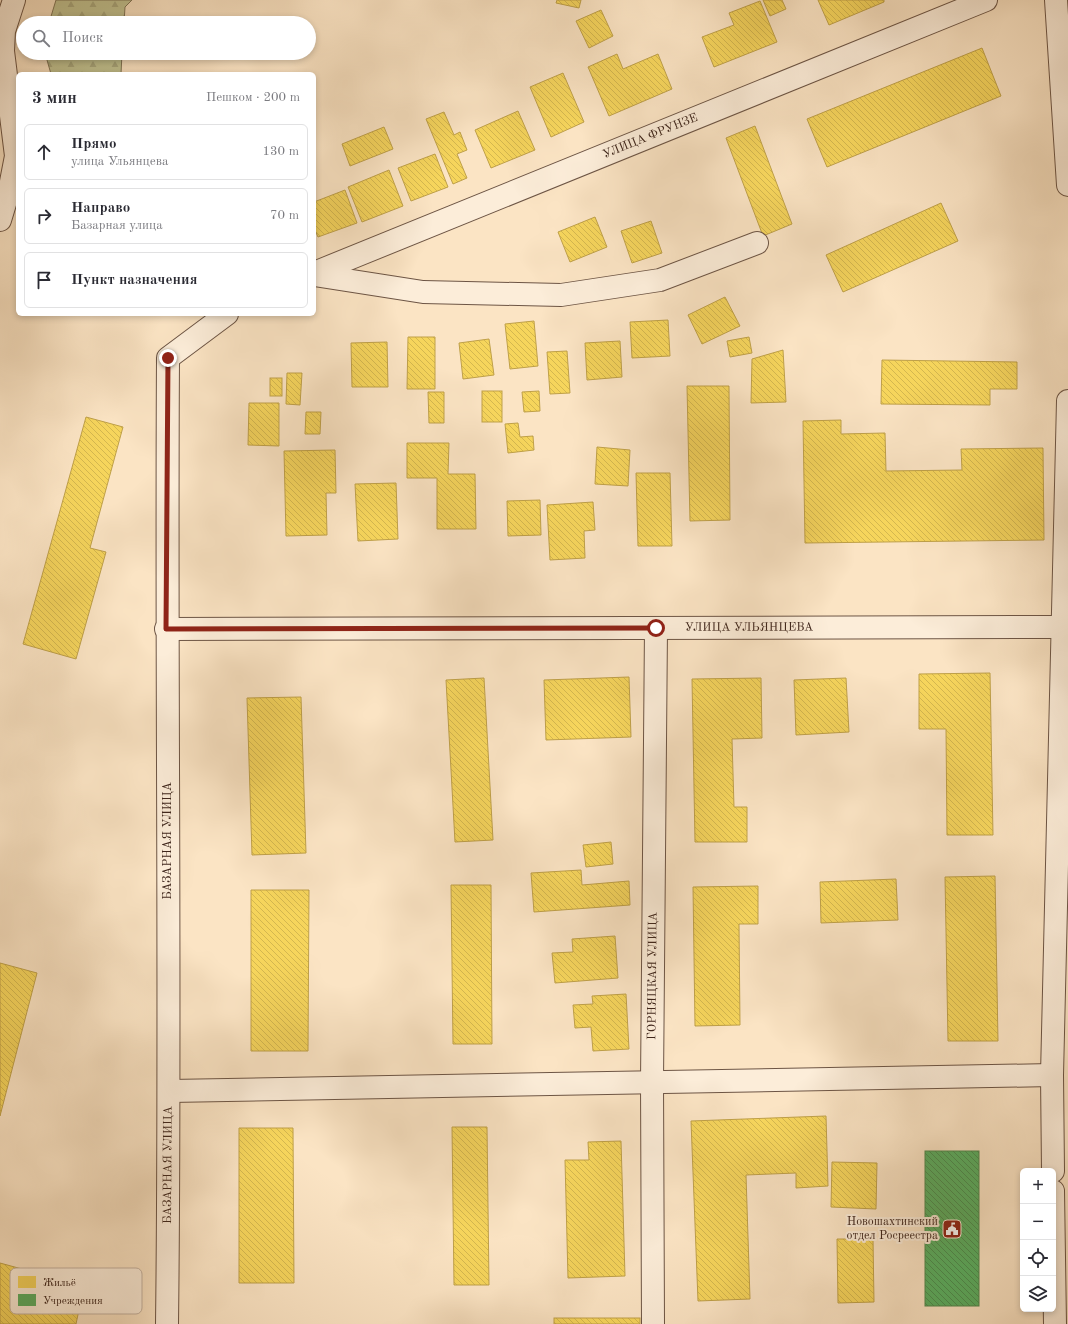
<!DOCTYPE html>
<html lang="ru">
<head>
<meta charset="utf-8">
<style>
	:root { --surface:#fff; --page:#f2f2f3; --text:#2b2b33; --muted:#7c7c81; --line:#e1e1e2 }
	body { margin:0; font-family:"Old Standard TT",serif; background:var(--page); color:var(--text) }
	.controls { position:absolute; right:12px; bottom:12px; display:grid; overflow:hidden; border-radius:6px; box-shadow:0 2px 6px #0003 }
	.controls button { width:36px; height:36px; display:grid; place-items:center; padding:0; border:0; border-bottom:1px solid var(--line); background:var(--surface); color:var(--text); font:20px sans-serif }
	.stop { position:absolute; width:12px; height:12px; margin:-9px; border:3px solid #8f2418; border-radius:50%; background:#fff }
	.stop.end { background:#8f2418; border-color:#fff; box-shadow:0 1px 4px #0008 }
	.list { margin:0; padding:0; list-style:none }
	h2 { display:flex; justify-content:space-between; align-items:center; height:52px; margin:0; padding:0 16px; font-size:17px }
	h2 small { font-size:13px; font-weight:400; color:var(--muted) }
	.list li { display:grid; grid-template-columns:26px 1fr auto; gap:12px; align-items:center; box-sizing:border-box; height:56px; margin:0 8px 8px; padding:0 8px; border:1px solid var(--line); border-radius:6px }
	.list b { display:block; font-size:15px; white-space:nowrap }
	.list p { margin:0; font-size:13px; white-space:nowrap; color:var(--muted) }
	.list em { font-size:13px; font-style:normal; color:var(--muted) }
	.icon { flex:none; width:22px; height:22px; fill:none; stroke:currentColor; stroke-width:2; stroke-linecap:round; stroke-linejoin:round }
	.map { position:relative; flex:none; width:1068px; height:1324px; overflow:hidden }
	.search { position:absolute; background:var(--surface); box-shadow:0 2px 6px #0003; left:16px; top:16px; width:300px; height:44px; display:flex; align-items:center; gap:10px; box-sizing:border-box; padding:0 14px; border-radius:22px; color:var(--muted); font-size:15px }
	.panel { position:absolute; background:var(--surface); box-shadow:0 2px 6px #0003; left:16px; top:72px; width:300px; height:244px; border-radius:6px }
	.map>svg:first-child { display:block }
	.forest { fill:url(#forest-firs); stroke:#807456 }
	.homes { fill:url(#homes-back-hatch); stroke:#bfa048 }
	.public { fill:url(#public-back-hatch); stroke:#52854c }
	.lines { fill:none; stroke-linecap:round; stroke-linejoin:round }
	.minor-casing { stroke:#6d5545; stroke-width:24 }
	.minor { stroke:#fcedd9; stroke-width:22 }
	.route { stroke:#8f2418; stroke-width:5 }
	.labels { text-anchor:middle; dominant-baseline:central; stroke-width:4; stroke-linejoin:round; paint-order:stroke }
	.street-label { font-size:12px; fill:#3e251b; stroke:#fcedd9 }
	.poi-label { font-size:12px; fill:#3e251b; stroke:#fcedd9; text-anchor:end }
	.key { fill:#fcedd9; stroke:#c3b1a0; stroke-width:1 }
	.key-label { font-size:11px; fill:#3e251b }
</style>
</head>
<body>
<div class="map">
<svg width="1068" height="1324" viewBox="0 0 1068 1324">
	<defs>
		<pattern id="forest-firs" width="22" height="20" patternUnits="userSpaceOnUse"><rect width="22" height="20" fill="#c1c392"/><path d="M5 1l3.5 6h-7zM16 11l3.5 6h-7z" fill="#a7a77d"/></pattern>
		<pattern id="homes-back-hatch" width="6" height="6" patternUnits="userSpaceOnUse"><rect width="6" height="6" fill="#f6d55c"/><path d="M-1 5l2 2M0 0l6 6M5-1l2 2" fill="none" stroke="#d4b74f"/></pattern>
		<pattern id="public-back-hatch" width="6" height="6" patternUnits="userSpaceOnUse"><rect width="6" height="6" fill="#5aae61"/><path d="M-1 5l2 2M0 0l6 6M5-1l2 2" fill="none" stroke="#4c8d4f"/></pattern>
	</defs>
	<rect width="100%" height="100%" fill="#fbe4c4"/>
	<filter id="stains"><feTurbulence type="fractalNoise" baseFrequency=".005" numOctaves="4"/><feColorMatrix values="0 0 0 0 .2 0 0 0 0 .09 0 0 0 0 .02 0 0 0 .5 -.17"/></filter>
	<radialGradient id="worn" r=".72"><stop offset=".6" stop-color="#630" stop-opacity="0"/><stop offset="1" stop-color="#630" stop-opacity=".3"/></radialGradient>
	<g class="forest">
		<path d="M 56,0 L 132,0 L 125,7 L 124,23 L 49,23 Z"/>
		<path d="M 45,53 L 122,53 L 121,74 L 51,74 Z"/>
	</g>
	<g class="homes">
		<path d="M 557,0 L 581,0 L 579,8 L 556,3 Z"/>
		<path d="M 763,0 L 782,0 L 786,9 L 770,16 Z"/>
		<path d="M 818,0 L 884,0 L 884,2 L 829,25 Z"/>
		<path d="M 760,1 L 777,42 L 714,67 L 702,37 L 734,25 L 729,13 Z"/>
		<path d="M 601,10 L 613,36 L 589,48 L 576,21 Z"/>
		<path d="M 982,48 L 1001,96 L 827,167 L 807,119 Z"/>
		<path d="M 617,54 L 623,69 L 658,54 L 672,89 L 609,116 L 588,67 Z"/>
		<path d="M 563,73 L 584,122 L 551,137 L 530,87 Z"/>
		<path d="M 518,111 L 535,150 L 491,168 L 475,130 Z"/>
		<path d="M 444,112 L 454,135 L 460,132 L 467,150 L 457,154 L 467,178 L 453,184 L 426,119 Z"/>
		<path d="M 755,126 L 792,224 L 763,236 L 726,138 Z"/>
		<path d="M 384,127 L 393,149 L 350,166 L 342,144 Z"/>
		<path d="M 435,154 L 448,187 L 411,201 L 398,168 Z"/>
		<path d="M 389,170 L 403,206 L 362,222 L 348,187 Z"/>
		<path d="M 345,190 L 357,223 L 318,237 L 314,228 L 314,202 Z"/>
		<path d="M 941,203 L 958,241 L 843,292 L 826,255 Z"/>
		<path d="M 595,217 L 607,247 L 570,262 L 558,232 Z"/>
		<path d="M 651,221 L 662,253 L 632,263 L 621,231 Z"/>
		<path d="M 725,297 L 740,326 L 702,344 L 688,315 Z"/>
		<path d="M 668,320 L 670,356 L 632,358 L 630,322 Z"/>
		<path d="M 534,321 L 538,366 L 510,369 L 505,324 Z"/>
		<path d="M 408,337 L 435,337 L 435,389 L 407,389 Z"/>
		<path d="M 749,337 L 752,353 L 730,357 L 727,341 Z"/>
		<path d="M 489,339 L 494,375 L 463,379 L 459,343 Z"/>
		<path d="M 620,341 L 622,377 L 587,380 L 585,343 Z"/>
		<path d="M 387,342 L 388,387 L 352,387 L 351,343 Z"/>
		<path d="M 783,350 L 786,402 L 751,403 L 752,359 Z"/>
		<path d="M 567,351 L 570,393 L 550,394 L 547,352 Z"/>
		<path d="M 882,360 L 1017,362 L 1017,389 L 990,389 L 990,405 L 881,404 Z"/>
		<path d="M 287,373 L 302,373 L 300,405 L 286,404 Z"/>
		<rect x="270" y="378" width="12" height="18"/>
		<path d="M 687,386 L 729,386 L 730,520 L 690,521 Z"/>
		<rect x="482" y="391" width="20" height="31"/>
		<path d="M 539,391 L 540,411 L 524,412 L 522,392 Z"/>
		<path d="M 428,392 L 444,392 L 444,423 L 429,423 Z"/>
		<path d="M 249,403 L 279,403 L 279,446 L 248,445 Z"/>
		<path d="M 306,412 L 321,412 L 320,434 L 305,434 Z"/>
		<path d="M 86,417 L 123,427 L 90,548 L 106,552 L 76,659 L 23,644 Z"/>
		<path d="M 841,420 L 841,434 L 885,433 L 886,471 L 962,470 L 961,449 L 1043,448 L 1044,540 L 805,543 L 803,421 Z"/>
		<path d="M 518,423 L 520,437 L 533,436 L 534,450 L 508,453 L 505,424 Z"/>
		<path d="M 407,443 L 449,443 L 448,474 L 475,474 L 476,529 L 437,529 L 437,478 L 407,478 Z"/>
		<path d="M 597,447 L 630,450 L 628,486 L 595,484 Z"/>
		<path d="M 335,450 L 336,493 L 326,493 L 327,535 L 286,536 L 284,451 Z"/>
		<path d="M 636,473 L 670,473 L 672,546 L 638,546 Z"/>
		<path d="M 396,483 L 398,539 L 358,541 L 355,484 Z"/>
		<path d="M 540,500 L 541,535 L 508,536 L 507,501 Z"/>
		<path d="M 593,502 L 595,530 L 584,531 L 585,558 L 550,560 L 547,505 Z"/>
		<path d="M 990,673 L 993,835 L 947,835 L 946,729 L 919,729 L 919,674 Z"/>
		<path d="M 629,677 L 631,737 L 546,740 L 544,680 Z"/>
		<path d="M 484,678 L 493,840 L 455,842 L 446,680 Z"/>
		<path d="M 761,678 L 762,738 L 732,739 L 734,807 L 747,807 L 747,842 L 695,842 L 692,679 Z"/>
		<path d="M 846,678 L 849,732 L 796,735 L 794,680 Z"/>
		<path d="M 301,697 L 306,853 L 252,855 L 247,698 Z"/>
		<path d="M 611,842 L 613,864 L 586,867 L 583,845 Z"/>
		<path d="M 581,870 L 582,885 L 629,881 L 630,905 L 534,912 L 531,873 Z"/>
		<path d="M 995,876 L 998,1041 L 948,1041 L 945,877 Z"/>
		<path d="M 896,879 L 898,920 L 821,923 L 820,882 Z"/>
		<path d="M 451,885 L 491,885 L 492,1044 L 453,1044 Z"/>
		<path d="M 758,886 L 758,924 L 739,924 L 740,1025 L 695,1026 L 693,887 Z"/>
		<path d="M 251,890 L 309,890 L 308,1051 L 251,1051 Z"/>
		<path d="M 615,936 L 618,978 L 555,983 L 552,953 L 573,952 L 572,939 Z"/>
		<path d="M 0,963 L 37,973 L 0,1116 Z"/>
		<path d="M 626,994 L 629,1049 L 593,1051 L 591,1027 L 575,1028 L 573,1005 L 593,1004 L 592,996 Z"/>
		<path d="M 826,1116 L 828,1186 L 796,1188 L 796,1173 L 746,1175 L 750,1299 L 698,1301 L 691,1121 Z"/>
		<path d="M 452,1127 L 487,1127 L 489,1285 L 454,1285 Z"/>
		<path d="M 239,1128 L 293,1128 L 294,1283 L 239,1283 Z"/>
		<path d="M 621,1141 L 625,1276 L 568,1278 L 565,1160 L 589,1160 L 588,1142 Z"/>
		<path d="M 832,1162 L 877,1163 L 876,1209 L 831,1207 Z"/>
		<path d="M 837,1239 L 873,1239 L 874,1302 L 838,1303 Z"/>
		<path d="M 0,1263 L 84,1286 L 76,1324 L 0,1324 Z"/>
		<rect x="554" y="1318" width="86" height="6"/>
	</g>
	<rect class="public" x="925" y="1151" width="54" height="155"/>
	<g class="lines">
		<g class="minor-casing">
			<g id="minor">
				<path d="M 1056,0 L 1068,185"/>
				<path d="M 0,220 L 10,187 L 16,156 L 3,51 L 4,31 L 14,0"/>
				<path id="s1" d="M 314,273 L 986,0"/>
				<path d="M 314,275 L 423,292 L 561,295 L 660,280 L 757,243"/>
				<path id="s2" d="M 166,629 L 1068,627"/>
				<path d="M 170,1091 L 1052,1075"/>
				<path d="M 1053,1171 L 1052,1075 L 1068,401"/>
				<path d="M 1053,1191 L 1055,1324"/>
				<path id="s3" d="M 167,1324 C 171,1002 166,680 168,358 L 227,314"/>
				<path id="s4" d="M 653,1324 L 652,1082 L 656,628"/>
			</g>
		</g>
		<use href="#minor" class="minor"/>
	</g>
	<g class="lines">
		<path class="route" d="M 168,358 L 166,629 L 656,628"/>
	</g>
	<defs>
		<g id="civic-square" transform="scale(1)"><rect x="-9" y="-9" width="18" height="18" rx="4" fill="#8f2418" stroke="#fcedd9"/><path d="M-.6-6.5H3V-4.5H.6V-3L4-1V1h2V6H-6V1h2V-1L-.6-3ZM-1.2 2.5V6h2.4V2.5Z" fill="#fff"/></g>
	</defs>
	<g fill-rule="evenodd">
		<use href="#civic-square" x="952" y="1229"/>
	</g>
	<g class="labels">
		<g class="street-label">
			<text stroke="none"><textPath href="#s1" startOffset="363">УЛИЦА ФРУНЗЕ</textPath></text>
			<text stroke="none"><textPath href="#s2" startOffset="583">УЛИЦА УЛЬЯНЦЕВА</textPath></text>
			<text transform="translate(168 841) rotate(-90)">БАЗАРНАЯ УЛИЦА</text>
			<text stroke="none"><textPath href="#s4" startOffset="348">ГОРНЯЦКАЯ УЛИЦА</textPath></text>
			<text stroke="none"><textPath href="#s3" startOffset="159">БАЗАРНАЯ УЛИЦА</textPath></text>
		</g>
		<g class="poi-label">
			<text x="938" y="1222">Новошахтинский<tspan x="938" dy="14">отдел Росреестра</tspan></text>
		</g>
	</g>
	<rect x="10" y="1268" width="132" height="46" rx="6" class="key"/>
	<rect x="18" y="1276" width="18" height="12" fill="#f6d55c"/>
	<rect x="18" y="1294" width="18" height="12" fill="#5aae61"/>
	<g class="key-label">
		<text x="43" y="1286">Жильё</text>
		<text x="43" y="1304">Учреждения</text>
	</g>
	<rect width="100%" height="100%" filter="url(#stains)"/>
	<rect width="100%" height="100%" fill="url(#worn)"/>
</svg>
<div class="controls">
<button>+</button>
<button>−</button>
<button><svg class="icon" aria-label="locate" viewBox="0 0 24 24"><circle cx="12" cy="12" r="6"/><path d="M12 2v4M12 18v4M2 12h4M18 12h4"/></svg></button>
<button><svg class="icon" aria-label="layers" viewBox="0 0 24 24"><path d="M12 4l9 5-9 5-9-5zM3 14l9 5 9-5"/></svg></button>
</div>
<div class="stop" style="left:656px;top:628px"></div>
<div class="stop end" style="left:168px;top:358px"></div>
<div class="search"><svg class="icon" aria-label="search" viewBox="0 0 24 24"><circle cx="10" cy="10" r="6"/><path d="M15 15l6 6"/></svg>Поиск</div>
<section class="panel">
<h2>3 мин<small>Пешком · 200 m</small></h2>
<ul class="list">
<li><svg class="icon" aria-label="ahead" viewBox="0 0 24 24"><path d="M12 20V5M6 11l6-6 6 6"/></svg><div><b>Прямо</b><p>улица Ульянцева</p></div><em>130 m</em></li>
<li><svg class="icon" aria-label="right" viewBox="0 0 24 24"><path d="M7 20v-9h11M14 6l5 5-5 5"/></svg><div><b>Направо</b><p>Базарная улица</p></div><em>70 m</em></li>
<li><svg class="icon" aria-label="arrive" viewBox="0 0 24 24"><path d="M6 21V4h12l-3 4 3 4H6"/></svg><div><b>Пункт назначения</b></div></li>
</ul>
</section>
</div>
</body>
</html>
